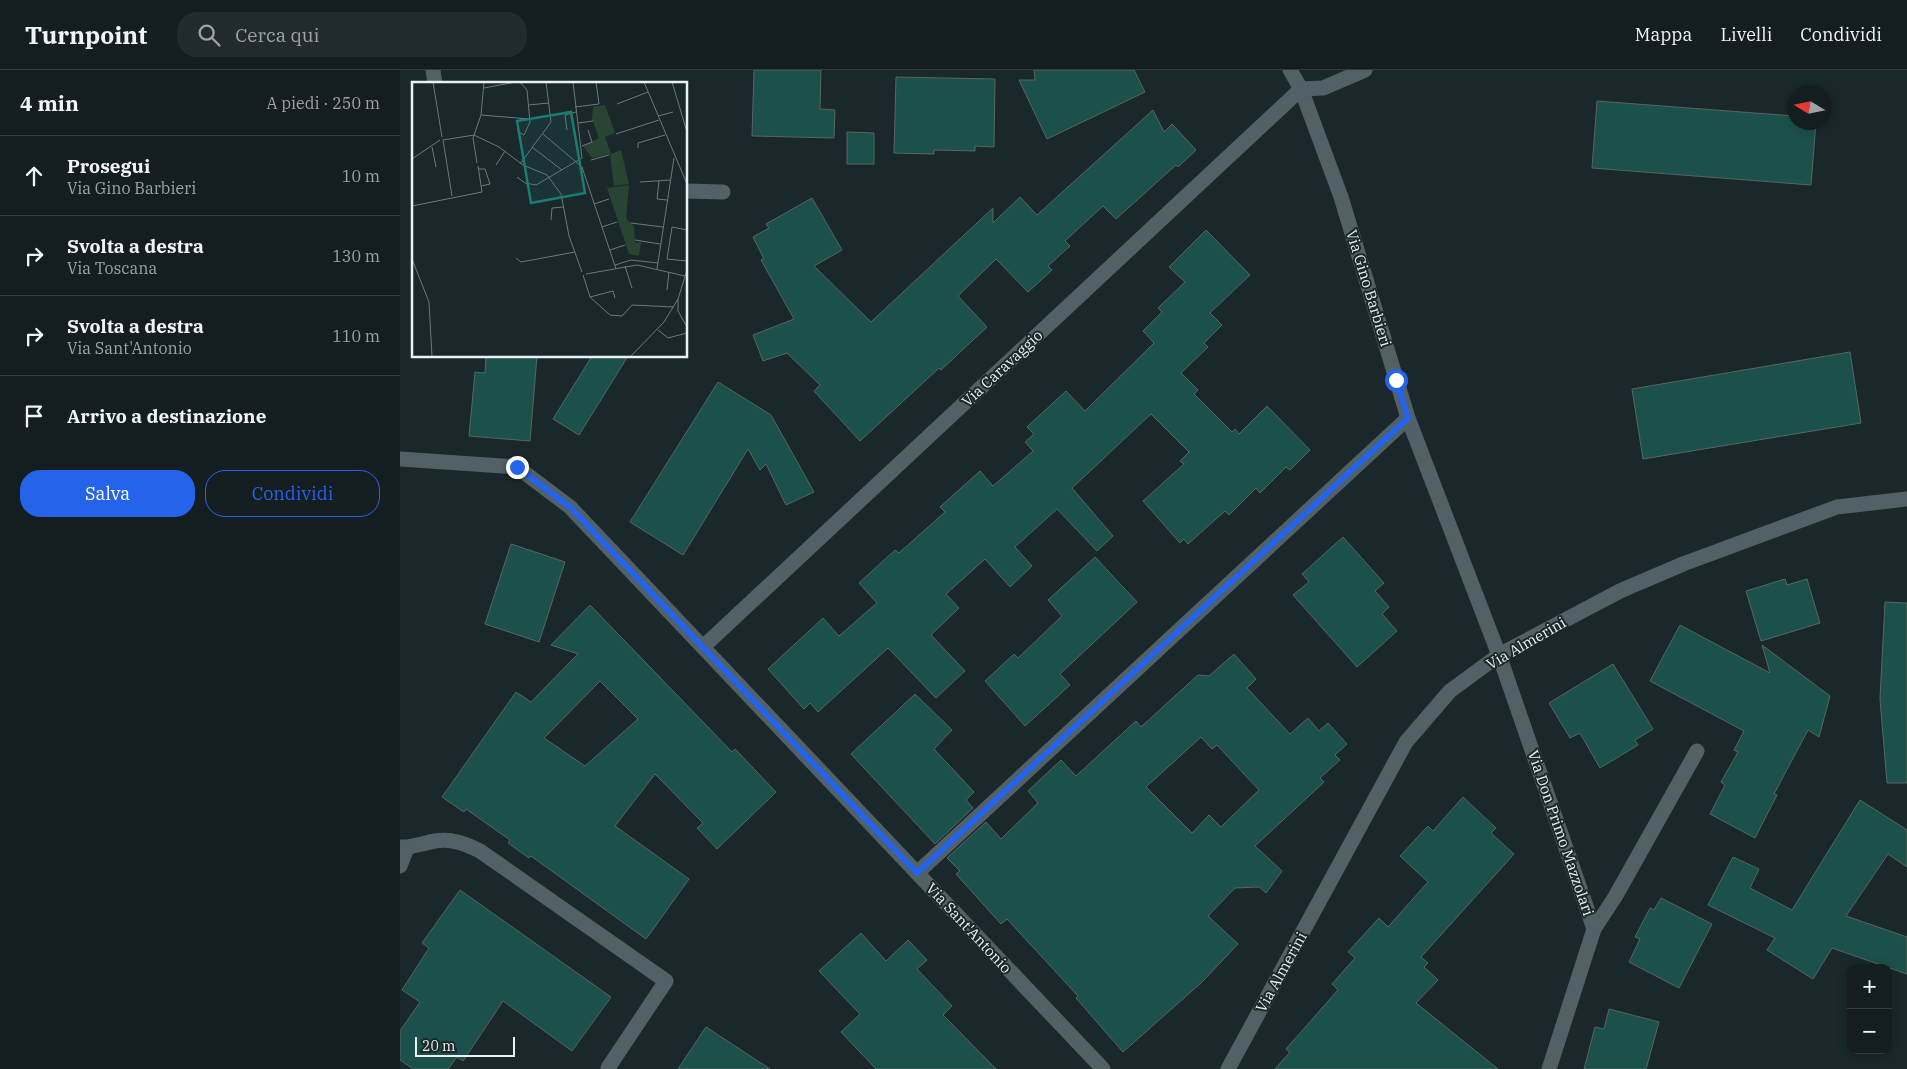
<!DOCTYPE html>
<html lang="it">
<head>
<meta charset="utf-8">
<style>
	:root { --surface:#141e20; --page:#212b2d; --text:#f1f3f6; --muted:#9da2a5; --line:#333c3e; --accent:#2563eb }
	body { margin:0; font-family:"IBM Plex Serif",serif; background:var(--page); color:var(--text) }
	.controls { position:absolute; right:15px; bottom:15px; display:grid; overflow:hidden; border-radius:10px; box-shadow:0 2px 12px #0003 }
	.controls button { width:45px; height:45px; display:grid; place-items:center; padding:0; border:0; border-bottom:1px solid var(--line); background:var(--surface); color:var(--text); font:25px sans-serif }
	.compass { position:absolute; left:1387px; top:15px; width:45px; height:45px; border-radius:50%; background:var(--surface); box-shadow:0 2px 12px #0003; rotate:280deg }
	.scale { position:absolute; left:15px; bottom:12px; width:100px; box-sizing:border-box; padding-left:5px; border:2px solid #e9f1f4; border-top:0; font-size:14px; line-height:18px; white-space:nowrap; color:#e9f1f4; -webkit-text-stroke:4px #1a282b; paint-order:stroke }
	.stop { position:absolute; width:15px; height:15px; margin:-11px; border:4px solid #2563eb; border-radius:50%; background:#fff }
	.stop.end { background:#2563eb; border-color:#fff; box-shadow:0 1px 5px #0008 }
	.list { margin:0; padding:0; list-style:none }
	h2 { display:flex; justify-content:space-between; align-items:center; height:65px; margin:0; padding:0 20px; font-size:21px }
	h2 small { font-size:16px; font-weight:400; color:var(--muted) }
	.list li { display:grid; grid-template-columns:32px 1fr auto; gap:15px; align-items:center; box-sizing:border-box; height:80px; padding:0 20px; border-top:1px solid var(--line) }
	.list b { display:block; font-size:19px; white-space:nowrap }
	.list p { margin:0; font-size:16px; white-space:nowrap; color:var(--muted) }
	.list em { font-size:16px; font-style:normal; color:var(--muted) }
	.actions { display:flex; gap:10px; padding:15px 20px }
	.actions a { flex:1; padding:11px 0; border:1px solid var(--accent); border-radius:20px; text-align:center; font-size:18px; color:var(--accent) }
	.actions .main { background:var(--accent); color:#fff }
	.icon { flex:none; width:28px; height:28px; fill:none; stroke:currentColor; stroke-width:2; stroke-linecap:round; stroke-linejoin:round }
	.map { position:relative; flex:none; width:1507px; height:999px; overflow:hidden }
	header { display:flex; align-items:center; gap:30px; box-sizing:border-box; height:70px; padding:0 25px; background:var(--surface); border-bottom:1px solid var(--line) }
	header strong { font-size:24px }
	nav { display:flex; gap:28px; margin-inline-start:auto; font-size:18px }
	.search { width:350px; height:45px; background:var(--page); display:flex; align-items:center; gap:12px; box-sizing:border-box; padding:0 18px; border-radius:20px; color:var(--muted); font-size:19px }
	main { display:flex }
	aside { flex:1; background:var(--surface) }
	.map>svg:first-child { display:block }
	.building { fill:#1c504b; stroke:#566663; fill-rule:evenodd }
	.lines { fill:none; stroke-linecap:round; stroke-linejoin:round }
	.minor { stroke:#526166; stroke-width:15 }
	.route { stroke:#2563eb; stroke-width:6 }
	.labels { text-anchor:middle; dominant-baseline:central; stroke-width:4; stroke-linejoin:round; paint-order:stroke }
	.street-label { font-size:15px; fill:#e9f1f4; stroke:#1a282b }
	.inset-road { fill:none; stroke:#6d787b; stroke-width:1 }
	.view { fill:#1a7c75; fill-opacity:0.15; stroke:#1a7c75; stroke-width:2.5 }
	.inset-edge { fill:none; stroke:#e9f1f4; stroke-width:2.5 }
</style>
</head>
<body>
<header>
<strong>Turnpoint</strong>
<div class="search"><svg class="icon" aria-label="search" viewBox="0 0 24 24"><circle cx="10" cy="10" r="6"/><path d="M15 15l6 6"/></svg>Cerca qui</div>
<nav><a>Mappa</a><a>Livelli</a><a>Condividi</a></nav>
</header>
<main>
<aside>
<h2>4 min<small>A piedi · 250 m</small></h2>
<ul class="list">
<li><svg class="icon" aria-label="ahead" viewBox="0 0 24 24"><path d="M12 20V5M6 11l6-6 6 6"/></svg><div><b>Prosegui</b><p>Via Gino Barbieri</p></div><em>10 m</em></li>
<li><svg class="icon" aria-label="right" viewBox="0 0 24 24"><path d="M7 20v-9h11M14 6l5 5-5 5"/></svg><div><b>Svolta a destra</b><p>Via Toscana</p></div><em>130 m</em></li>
<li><svg class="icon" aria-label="right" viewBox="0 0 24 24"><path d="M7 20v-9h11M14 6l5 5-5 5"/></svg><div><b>Svolta a destra</b><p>Via Sant'Antonio</p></div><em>110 m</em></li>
<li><svg class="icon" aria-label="arrive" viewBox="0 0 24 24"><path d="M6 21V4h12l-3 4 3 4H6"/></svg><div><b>Arrivo a destinazione</b></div></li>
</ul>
<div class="actions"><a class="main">Salva</a><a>Condividi</a></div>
</aside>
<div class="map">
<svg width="1507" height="999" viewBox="0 0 1507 999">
	<rect width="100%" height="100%" fill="#1a282b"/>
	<g class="building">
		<path d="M 354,0 L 421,0 L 420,39 L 435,40 L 434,68 L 352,66 Z"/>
		<path d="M 634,0 L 734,0 L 745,22 L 647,69 L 619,10 L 635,10 Z"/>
		<path d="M 496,7 L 595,9 L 594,77 L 575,76 L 575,81 L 534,80 L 534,84 L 494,83 Z"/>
		<path d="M 1197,31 L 1394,46 L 1394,52 L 1416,52 L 1411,115 L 1192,98 Z"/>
		<path d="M 753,40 L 764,62 L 772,54 L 796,80 L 778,97 L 776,95 L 716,149 L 703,136 L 665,171 L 670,176 L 648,196 L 652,200 L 628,222 L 596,189 L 558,226 L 587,257 L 541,300 L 539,298 L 460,371 L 414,321 L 420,315 L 387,283 L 363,291 L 353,265 L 394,249 L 361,190 L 364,189 L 353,167 L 369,158 L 366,154 L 412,128 L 442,180 L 414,196 L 471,252 L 593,138 L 593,153 L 620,127 L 637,145 Z"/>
		<path d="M 447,62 L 474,63 L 474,94 L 447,94 Z"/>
		<path d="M 806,160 L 850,205 L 810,243 L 822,255 L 804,273 L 808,277 L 781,303 L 798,320 L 794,324 L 832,362 L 835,359 L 839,364 L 867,336 L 910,380 L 890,400 L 886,397 L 860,423 L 856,418 L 829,445 L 825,441 L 788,474 L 784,469 L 780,473 L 743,431 L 784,394 L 780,391 L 789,382 L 751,344 L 672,418 L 713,466 L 697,481 L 657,439 L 615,477 L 632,496 L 610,517 L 585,489 L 546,524 L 559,538 L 531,565 L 565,601 L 536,628 L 488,578 L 418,642 L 410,633 L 404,639 L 368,599 L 423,548 L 439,566 L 477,533 L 459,513 L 495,480 L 499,483 L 545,442 L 540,437 L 580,401 L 593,416 L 633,381 L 625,372 L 634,364 L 627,357 L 666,321 L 685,341 L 754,273 L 743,261 L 762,242 L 758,238 L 785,212 L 769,197 Z"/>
		<path d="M 1450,282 L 1461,353 L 1243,389 L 1232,319 Z"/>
		<path d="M 86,286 L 137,286 L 130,371 L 69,366 L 75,302 L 85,303 Z"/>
		<path d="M 192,286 L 228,286 L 179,365 L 153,349 Z"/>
		<path d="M 318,312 L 371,345 L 414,422 L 386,435 L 366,394 L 360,400 L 348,379 L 283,485 L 230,452 Z"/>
		<path d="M 943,467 L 984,513 L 975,521 L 989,537 L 982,544 L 997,561 L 957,597 L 893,525 L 909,512 L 902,504 Z"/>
		<path d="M 111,474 L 165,492 L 139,572 L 85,554 Z"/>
		<path d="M 695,487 L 737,532 L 660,604 L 670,615 L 625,656 L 585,611 L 614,584 L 618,588 L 662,546 L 648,530 Z"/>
		<path d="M 1385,509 L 1387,515 L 1407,509 L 1420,553 L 1361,571 L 1346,521 Z"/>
		<path d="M 1485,532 L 1507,533 L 1507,713 L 1487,713 L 1480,629 Z"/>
		<path d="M 190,535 L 332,682 L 335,679 L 376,722 L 317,779 L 297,758 L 303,753 L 255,704 L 215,756 L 289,809 L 246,869 L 131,786 L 129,788 L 108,773 L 110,770 L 66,739 L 64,742 L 42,727 L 116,622 L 131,632 L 178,584 L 151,575 ZM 200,611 L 238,649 L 185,696 L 144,668 Z"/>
		<path d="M 1280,555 L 1370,603 L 1362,575 L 1430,626 L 1419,667 L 1408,660 L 1374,724 L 1377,725 L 1355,768 L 1310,744 L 1325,715 L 1321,712 L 1338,682 L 1334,680 L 1344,661 L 1250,611 Z"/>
		<path d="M 834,584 L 856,609 L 847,618 L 890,664 L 908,648 L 919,661 L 928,653 L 947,674 L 935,685 L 940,690 L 920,708 L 924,712 L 855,776 L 882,801 L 866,823 L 859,817 L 835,818 L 808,846 L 838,874 L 802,912 L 723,982 L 676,928 L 678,926 L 607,849 L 601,854 L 556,804 L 560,801 L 547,788 L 586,752 L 601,769 L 638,733 L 628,721 L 661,690 L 676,706 L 736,651 L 741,657 L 798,605 L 809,606 ZM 801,667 L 812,679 L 817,675 L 859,720 L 821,757 L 809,745 L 792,763 L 746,717 Z"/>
		<path d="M 1213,594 L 1253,659 L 1235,670 L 1238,675 L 1200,698 L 1180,663 L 1170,668 L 1149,633 Z"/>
		<path d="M 515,624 L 552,660 L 534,679 L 574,722 L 566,730 L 573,738 L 535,774 L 451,684 Z"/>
		<path d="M 1063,727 L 1096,758 L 1091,763 L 1114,784 L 1021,887 L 1028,893 L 1024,897 L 1038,910 L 1016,933 L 1098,999 L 875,999 L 890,982 L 886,979 L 938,920 L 932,914 L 955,888 L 948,882 L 979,848 L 988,857 L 1028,812 L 1000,786 L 1028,756 L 1033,761 Z"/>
		<path d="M 1460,730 L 1507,760 L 1507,797 L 1488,784 L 1446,846 L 1507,867 L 1507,904 L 1432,878 L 1413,909 L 1367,880 L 1375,868 L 1308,835 L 1333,787 L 1359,799 L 1350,818 L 1392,840 Z"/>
		<path d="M 60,820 L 211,927 L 172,981 L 103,931 L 63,991 L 57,987 L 48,999 L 13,999 L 0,990 L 0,961 L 20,932 L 2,920 L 29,878 L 22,873 Z"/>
		<path d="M 1261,828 L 1312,854 L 1279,918 L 1229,892 L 1240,869 L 1235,867 L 1250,838 L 1254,840 Z"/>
		<path d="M 461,863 L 486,891 L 508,870 L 527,890 L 517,899 L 552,936 L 543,945 L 596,999 L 476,999 L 441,962 L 460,944 L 419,901 Z"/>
		<path d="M 1209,939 L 1259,952 L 1246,999 L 1184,999 L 1195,957 L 1204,959 Z"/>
		<path d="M 306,957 L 370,999 L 278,999 Z"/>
	</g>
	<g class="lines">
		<g class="minor">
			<path d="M 33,0 L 35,14"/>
			<path d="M 890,0 L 901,19 L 941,127 L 1008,348 L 1099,585 L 1194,859 L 1149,999"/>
			<path d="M 901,19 L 923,18 L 965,0"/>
			<path d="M 286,121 L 323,122"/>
			<path d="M 0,389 L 117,397 L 170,437 L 703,999"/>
			<path d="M 303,577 L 901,19"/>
			<path d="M 0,777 C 12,778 23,773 35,771 C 51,768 66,774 80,781 L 266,911 L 208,998"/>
			<path d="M 0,796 L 7,778"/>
			<path d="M 517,803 L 1008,348"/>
			<path d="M 1194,859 L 1215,827 L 1297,681"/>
			<path d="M 828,999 L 1006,672 L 1050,621 L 1099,585 L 1220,521 L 1283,494 L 1437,437 L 1507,429"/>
		</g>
	</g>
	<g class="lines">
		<path class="route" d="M 117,397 L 170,437 L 517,803 L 1008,348 L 996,310"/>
	</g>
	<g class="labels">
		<g class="street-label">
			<text transform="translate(969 218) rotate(73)">Via Gino Barbieri</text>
			<text transform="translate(602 298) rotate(-43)">Via Caravaggio</text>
			<text transform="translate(1126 573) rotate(-30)">Via Almerini</text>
			<text transform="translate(1161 763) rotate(71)">Via Don Primo Mazzolari</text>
			<text transform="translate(569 858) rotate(47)">Via Sant'Antonio</text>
			<text transform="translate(881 902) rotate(-61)">Via Almerini</text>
		</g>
	</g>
	<g transform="translate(12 12)">
		<rect width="275" height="275" fill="#1a282b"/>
		<path d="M 193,23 L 203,51 L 193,55 L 199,72 L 209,68 L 217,102 L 202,104 L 198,72 L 180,76 L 171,64 L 187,56 L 180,37 L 181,25 ZM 217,103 L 214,137 L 222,144 L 223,161 L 229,160 L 227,174 L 217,172 L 195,106 Z" fill="#284533"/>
		<path class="inset-road" d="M 21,0 L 30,55M 232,0 L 275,102M 260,0 L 275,50M 72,6 L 104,0M 205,22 L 236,10M 116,23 L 137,21M 163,25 L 187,22 L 184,0M 69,33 L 117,37M 246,34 L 261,30M 166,41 L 181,39M 155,48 L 153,33 L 164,30M 107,50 L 112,53 L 118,40 L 115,8 L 108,0M 131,52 L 170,85 L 204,187M 204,52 L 247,38M 31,58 L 62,53 L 87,65 L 111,83 L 135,93 L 149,112 L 157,154 L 170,190M 31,58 L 40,114M 170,64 L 180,60 L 176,48M 20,65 L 24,85M 120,65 L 150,88M 226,66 L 226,61 L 253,53M 0,77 L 28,58M 179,78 L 197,73M 65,81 L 61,56 L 69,33 L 72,0M 108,82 L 139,40 L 134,0M 84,83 L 93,69M 66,87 L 73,87 L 78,102 L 69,104M 105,95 L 113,101 L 124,103 L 170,76 L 161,0M 247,99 L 245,117 L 255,118M 228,100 L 258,98M 182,122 L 197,117M 0,124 L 70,110 L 66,84M 139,138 L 140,126 L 152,125M 219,141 L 251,145M 190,145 L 205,140M 275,148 L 260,145 L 255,177 L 275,179M 223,158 L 248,162M 198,168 L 213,163M 104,176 L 109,180 L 163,170M 0,177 L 17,220 L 20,275M 203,183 L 219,178 L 246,181M 213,184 L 220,206M 245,187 L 262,76M 275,188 L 266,217 L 266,229 L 275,245M 174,192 L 225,183 L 273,194M 171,193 L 178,215 L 198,233 L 210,234 L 220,223 L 262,225M 255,208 L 257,190M 178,215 L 201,209 L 203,216M 246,248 L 256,256 L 275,251M 218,275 L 252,240 L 266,217"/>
		<path class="view" d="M 159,30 L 173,111 L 119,121 L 105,39 Z"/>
		<rect width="275" height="275" class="inset-edge"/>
	</g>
</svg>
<div class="controls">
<button>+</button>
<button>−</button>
</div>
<svg class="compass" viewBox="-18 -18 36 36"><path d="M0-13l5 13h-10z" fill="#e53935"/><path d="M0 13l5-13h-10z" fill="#9da2a5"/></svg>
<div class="scale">20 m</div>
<div class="stop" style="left:996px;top:310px"></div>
<div class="stop end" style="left:117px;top:397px"></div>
</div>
</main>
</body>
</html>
